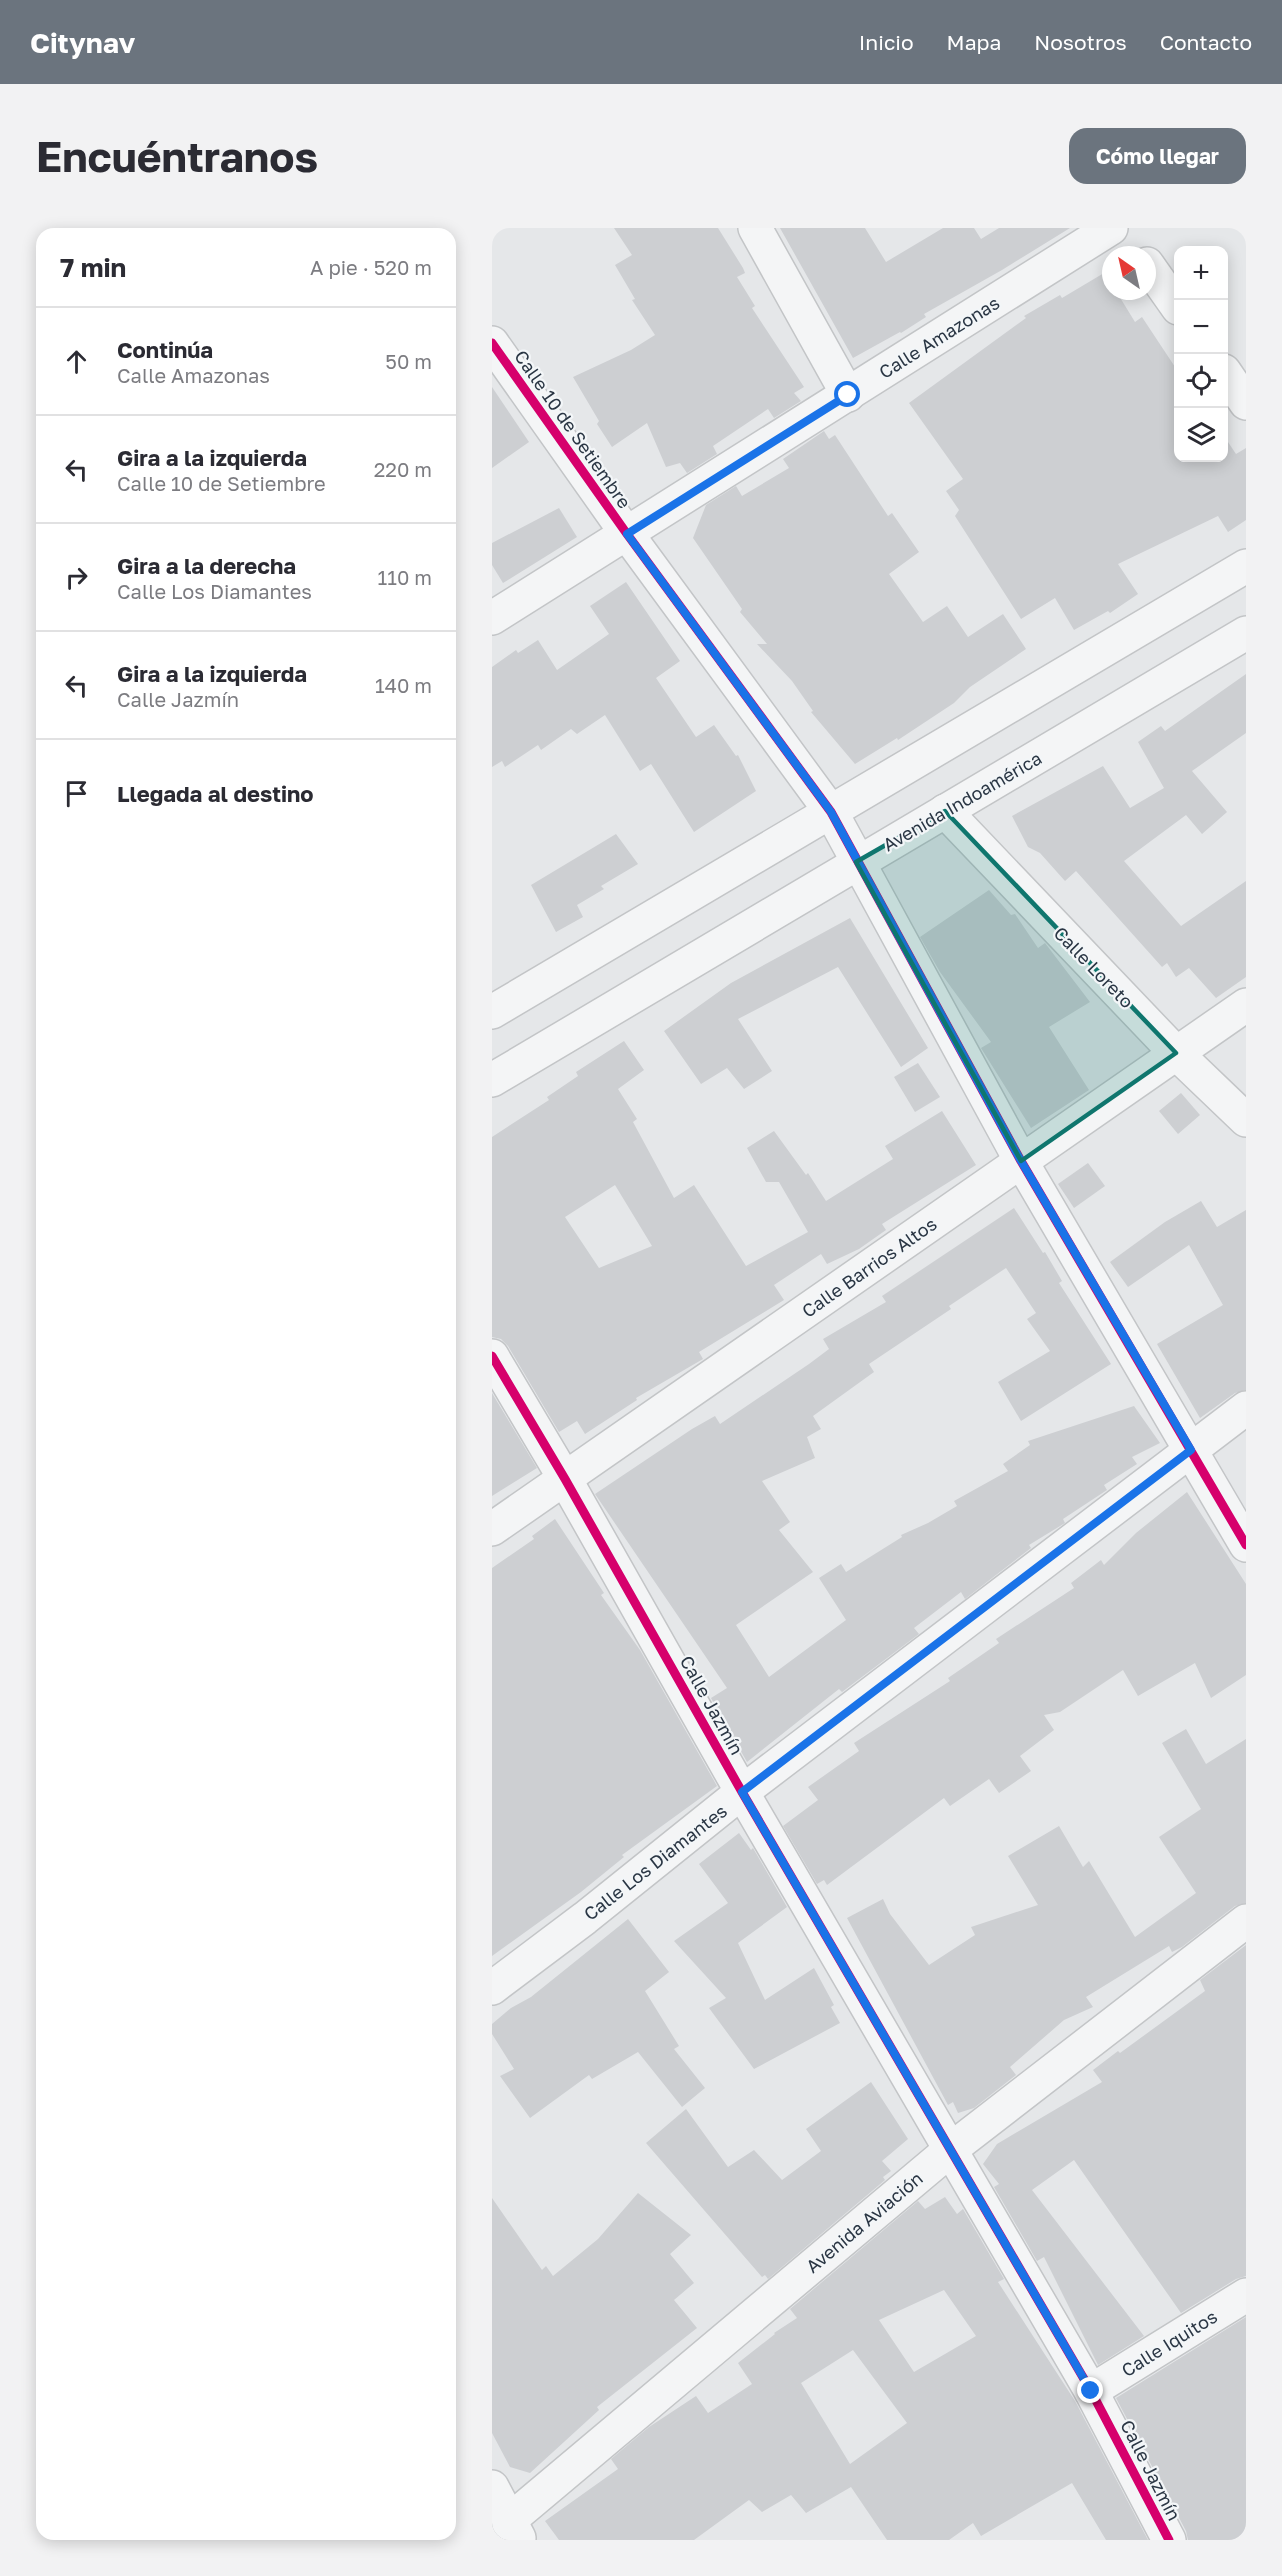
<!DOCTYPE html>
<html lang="es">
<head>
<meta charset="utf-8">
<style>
	:root { --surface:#fff; --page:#f2f2f3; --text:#2b2b33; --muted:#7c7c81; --line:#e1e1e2; --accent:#6b747e }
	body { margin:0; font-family:"Golos Text",sans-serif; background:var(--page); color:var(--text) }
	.controls { position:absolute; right:18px; top:18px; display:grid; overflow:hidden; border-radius:12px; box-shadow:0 3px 15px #0003 }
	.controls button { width:54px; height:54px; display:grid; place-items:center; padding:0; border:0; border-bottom:2px solid var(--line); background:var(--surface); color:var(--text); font:30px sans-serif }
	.compass { position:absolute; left:610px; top:18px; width:54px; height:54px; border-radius:50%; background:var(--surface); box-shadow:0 3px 15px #0003; rotate:326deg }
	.stop { position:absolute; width:18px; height:18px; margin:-14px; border:4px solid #1a73e8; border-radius:50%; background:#fff }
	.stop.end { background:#1a73e8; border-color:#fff; box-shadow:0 2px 6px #0008 }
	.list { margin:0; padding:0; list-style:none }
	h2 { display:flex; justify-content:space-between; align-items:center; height:78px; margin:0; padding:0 24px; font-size:26px }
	h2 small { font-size:20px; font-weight:400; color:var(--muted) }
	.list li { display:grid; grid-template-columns:39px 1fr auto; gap:18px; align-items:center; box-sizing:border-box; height:108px; padding:0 24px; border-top:2px solid var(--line) }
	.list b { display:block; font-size:22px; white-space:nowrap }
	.list p { margin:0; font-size:20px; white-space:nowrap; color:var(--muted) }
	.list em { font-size:20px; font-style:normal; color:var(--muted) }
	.icon { flex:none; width:33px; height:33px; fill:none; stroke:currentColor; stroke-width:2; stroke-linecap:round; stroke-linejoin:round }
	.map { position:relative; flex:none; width:754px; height:2312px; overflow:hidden; border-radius:18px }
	header { display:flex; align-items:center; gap:36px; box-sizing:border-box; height:84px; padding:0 30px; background:var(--accent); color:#fff }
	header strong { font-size:28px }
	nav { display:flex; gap:33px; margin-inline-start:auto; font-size:21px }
	.intro { display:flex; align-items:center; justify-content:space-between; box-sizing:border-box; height:144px; padding:0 36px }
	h1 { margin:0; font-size:42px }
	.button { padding:15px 27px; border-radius:18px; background:var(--accent); color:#fff; font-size:21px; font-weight:700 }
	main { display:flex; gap:36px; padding:0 36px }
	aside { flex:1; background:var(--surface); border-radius:18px; box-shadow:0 3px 15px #0003 }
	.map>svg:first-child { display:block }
	.building { fill:#cdcfd2; fill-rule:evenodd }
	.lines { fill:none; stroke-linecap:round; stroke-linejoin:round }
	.minor-casing { stroke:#c3c5c7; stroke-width:36 }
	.minor { stroke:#f4f5f6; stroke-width:33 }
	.cycleway-casing { stroke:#f3f6f8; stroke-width:13 }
	.cycleway { stroke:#d6006c; stroke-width:9 }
	.route { stroke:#1a73e8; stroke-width:8 }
	.marked { fill:#0f766e; fill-opacity:0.2; stroke:#0f766e; stroke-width:4.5; stroke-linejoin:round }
	.labels { text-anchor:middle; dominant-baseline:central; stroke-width:4.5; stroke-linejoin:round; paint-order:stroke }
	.street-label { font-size:18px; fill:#2a3644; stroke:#f3f6f8 }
</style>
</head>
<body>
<header>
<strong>Citynav</strong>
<nav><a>Inicio</a><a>Mapa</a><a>Nosotros</a><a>Contacto</a></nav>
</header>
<div class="intro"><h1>Encuéntranos</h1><a class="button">Cómo llegar</a></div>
<main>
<aside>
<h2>7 min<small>A pie · 520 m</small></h2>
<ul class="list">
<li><svg class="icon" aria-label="ahead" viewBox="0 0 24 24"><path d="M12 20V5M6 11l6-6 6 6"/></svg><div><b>Continúa</b><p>Calle Amazonas</p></div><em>50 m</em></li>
<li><svg class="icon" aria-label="left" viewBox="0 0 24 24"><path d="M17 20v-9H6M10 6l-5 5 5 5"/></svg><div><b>Gira a la izquierda</b><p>Calle 10 de Setiembre</p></div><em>220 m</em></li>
<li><svg class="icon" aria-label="right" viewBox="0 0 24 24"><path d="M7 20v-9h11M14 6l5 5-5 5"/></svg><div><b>Gira a la derecha</b><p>Calle Los Diamantes</p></div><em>110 m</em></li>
<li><svg class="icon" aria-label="left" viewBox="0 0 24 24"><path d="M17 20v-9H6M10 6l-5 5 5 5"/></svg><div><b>Gira a la izquierda</b><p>Calle Jazmín</p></div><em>140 m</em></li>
<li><svg class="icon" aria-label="arrive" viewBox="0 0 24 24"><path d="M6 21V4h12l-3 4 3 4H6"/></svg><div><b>Llegada al destino</b></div></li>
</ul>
</aside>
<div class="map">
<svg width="754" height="2312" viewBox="0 0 754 2312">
	<rect width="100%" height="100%" fill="#e5e7e9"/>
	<g class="building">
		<path d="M 122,0 L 226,0 L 251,40 L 253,45 L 245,49 L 263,78 L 260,80 L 312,159 L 302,165 L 309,173 L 282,190 L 276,181 L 221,218 L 225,226 L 195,245 L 188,235 L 174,239 L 155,195 L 120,219 L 105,196 L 107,193 L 81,149 L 139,122 L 163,107 L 140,72 L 143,71 L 123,37 L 140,27 Z"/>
		<path d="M 288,0 L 373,0 L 394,34 L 451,0 L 482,0 L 489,11 L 507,0 L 578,0 L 510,42 L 432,86 L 434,89 L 409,105 L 408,104 L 361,130 Z"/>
		<path d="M 612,45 L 619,56 L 619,63 L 624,63 L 643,94 L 650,89 L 687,145 L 687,230 L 732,230 L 732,208 L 744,226 L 754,220 L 754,292 L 736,304 L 726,288 L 626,336 L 646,366 L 618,385 L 616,383 L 582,402 L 563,370 L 529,391 L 463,288 L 467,282 L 454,263 L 471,251 L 417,175 L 534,90 L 532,88 L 568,67 L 570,70 Z"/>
		<path d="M 0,159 L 37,214 L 0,240 Z"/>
		<path d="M 332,203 L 337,211 L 343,207 L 396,288 L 400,285 L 427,324 L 397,346 L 431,394 L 455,378 L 476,409 L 511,386 L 534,421 L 478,459 L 462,475 L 406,512 L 405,510 L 363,536 L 319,484 L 321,483 L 300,453 L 265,416 L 275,416 L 248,384 L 250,381 L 201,310 L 214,277 L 244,258 L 250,268 L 297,240 L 291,231 Z"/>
		<path d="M 67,280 L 85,309 L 11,355 L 0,337 L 0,315 Z"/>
		<path d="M 134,354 L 188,433 L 164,450 L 204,509 L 222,497 L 244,528 L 246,527 L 264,563 L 202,604 L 159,536 L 148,543 L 113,487 L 85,506 L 79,501 L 49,522 L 46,517 L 13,539 L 10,533 L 0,539 L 0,439 L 24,422 L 26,425 L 46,412 L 65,442 L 117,406 L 98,378 Z"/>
		<path d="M 754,446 L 754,505 L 700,543 L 735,584 L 710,606 L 694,587 L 632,633 L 689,698 L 754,653 L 754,749 L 724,770 L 697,740 L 684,749 L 675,735 L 670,739 L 584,643 L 573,653 L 548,625 L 536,619 L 520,588 L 611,538 L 638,580 L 672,560 L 646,514 L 669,498 L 673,503 Z"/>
		<path d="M 124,606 L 146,636 L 109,658 L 112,661 L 85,677 L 91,689 L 64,704 L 39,657 Z"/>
		<path d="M 497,662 L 519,687 L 523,686 L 546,720 L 553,715 L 598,774 L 557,799 L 597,862 L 539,900 L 489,820 L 499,814 L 448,744 L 428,709 Z"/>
		<path d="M 358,690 L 436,820 L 409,839 L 346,739 L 246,791 L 280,843 L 252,861 L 235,840 L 209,856 L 172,803 L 239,755 Z"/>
		<path d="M 132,813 L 152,842 L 126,861 L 145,891 L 141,894 L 182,970 L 202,957 L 254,1038 L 316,1004 L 287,954 L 274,954 L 255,920 L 282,903 L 314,947 L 316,945 L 334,973 L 401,931 L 393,918 L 450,883 L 484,937 L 390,996 L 394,1002 L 367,1021 L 335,1036 L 329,1026 L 282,1057 L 292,1072 L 207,1124 L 211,1131 L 144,1170 L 145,1172 L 93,1206 L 85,1193 L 67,1204 L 16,1118 L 9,1111 L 0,1109 L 0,909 L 57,872 L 55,869 L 86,848 L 84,844 ZM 123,957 L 160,1018 L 107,1040 L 73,989 Z"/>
		<path d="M 426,835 L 448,869 L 423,884 L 402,849 Z"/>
		<path d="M 689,865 L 708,887 L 686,906 L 667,883 Z"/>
		<path d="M 596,935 L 613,958 L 582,980 L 566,956 Z"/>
		<path d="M 709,973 L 725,999 L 754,982 L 754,1162 L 743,1165 L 708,1190 L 665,1116 L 731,1077 L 697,1017 L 636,1059 L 618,1034 L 673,994 Z"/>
		<path d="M 522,980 L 551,1025 L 553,1024 L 570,1053 L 567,1055 L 619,1136 L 529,1193 L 506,1154 L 558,1123 L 535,1091 L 544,1085 L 514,1040 L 457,1078 L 459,1081 L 377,1136 L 382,1144 L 321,1188 L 329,1201 L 315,1209 L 323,1230 L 270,1253 L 298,1294 L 287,1302 L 321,1344 L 244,1397 L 277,1449 L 354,1392 L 327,1350 L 349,1336 L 354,1344 L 410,1309 L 409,1307 L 436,1295 L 465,1278 L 462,1273 L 516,1243 L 511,1236 L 538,1217 L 536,1213 L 642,1178 L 668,1215 L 640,1229 L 645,1236 L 612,1257 L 615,1262 L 571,1291 L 573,1295 L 537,1317 L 539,1320 L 473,1371 L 469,1364 L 422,1400 L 427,1406 L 350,1464 L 347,1461 L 255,1534 L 219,1470 L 235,1460 L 103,1266 L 200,1201 L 223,1188 L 228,1196 L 317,1136 L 337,1121 L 331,1111 L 394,1074 L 390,1068 Z"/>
		<path d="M 0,1165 L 45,1240 L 0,1268 Z"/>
		<path d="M 695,1264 L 754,1356 L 754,1447 L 719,1470 L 703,1435 L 646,1468 L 631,1442 L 568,1484 L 552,1487 L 562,1502 L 528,1528 L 539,1543 L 507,1565 L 497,1551 L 458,1578 L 452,1570 L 335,1657 L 332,1652 L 325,1656 L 291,1598 L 326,1572 L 316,1559 L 367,1523 L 362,1515 L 458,1453 L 456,1450 L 507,1415 L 504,1411 L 582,1360 L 579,1355 L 609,1332 L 612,1337 L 644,1305 Z"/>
		<path d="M 63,1291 L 112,1365 L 109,1367 L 148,1422 L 225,1558 L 130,1627 L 132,1629 L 89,1664 L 0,1728 L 0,1340 L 42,1311 L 40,1308 Z"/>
		<path d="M 694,1501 L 714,1536 L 754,1511 L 754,1675 L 743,1678 L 690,1719 L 680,1724 L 677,1718 L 594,1769 L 601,1779 L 572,1792 L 518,1839 L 524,1847 L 482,1880 L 466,1885 L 461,1874 L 456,1877 L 355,1690 L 391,1671 L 398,1686 L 437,1737 L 483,1707 L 479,1699 L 546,1677 L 516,1628 L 567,1598 L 591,1639 L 597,1633 L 643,1709 L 704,1665 L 667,1609 L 709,1581 L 670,1515 Z"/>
		<path d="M 247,1605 L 259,1622 L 261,1620 L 295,1679 L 246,1715 L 273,1772 L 322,1740 L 342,1777 L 339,1779 L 348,1795 L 262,1841 L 217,1780 L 234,1770 L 182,1713 L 236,1675 L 207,1636 Z"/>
		<path d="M 136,1691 L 177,1744 L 153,1763 L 187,1818 L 182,1821 L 213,1860 L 190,1879 L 146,1824 L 100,1851 L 97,1847 L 38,1890 L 8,1848 L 22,1841 L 0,1806 L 0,1796 L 19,1780 L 39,1769 Z"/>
		<path d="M 754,1717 L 754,2048 L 744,2051 L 689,2085 L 582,1932 L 540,1962 L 652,2108 L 606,2137 L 552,2029 L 545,2033 L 502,1959 L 507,1956 L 491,1936 L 505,1916 L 610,1854 L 601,1842 L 626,1823 L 628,1825 L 713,1763 L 708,1752 Z"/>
		<path d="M 379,1854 L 416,1911 L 390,1933 L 399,1943 L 391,1949 L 393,1952 L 276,2051 L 273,2047 L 270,2049 L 154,1915 L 194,1881 L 236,1939 L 262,1922 L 290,1952 L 329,1923 L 314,1901 Z"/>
		<path d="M 146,1965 L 199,2007 L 178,2026 L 202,2055 L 182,2072 L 205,2100 L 105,2179 L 107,2182 L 38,2245 L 18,2239 L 0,2205 L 0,1970 L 50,2042 L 54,2038 L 61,2048 L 106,2011 Z"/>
		<path d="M 453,1969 L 465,1986 L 471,1981 L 512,2051 L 506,2054 L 583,2173 L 656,2312 L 614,2312 L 580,2255 L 489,2308 L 481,2295 L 457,2312 L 395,2312 L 359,2259 L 314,2285 L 299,2267 L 270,2284 L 257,2272 L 202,2312 L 67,2312 L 53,2293 L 126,2241 L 119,2231 L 157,2199 L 204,2168 L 216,2185 L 260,2156 L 246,2135 L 283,2106 L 282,2105 L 305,2090 L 298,2081 L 426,1973 L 433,1981 ZM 452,2062 L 484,2108 L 422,2144 L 387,2092 ZM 361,2122 L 415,2195 L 358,2236 L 309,2155 Z"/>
		<path d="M 754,2089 L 754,2312 L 696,2312 L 694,2303 L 624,2170 Z"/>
	</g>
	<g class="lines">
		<g class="minor-casing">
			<g id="minor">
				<path d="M 263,0 L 356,167"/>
				<path d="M 655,36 L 686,80"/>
				<path d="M 0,115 L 135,306 L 339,584 L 529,933 L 754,1317"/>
				<path d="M 732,143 L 754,175"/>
				<path d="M 0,390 L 619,0"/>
				<path d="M 453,583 L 684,825 L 754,892"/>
				<path d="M 0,784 L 754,338"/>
				<path d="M 0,852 L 754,405"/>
				<path d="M 0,1128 L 73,1251 L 250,1564 L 599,2163 L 677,2312"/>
				<path d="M 0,1301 L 754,777"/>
				<path d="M 0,1760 L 93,1690 L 250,1564 L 754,1180"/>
				<path d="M 599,2163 L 754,2067"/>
				<path d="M 0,2259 L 27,2310"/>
				<path d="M 0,2307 L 458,1922 L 754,1693"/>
			</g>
		</g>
		<use href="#minor" class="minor"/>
		<g class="cycleway-casing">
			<g id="cycleway">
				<path d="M 0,115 L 135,306 L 339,584 L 529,933 L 754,1317"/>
				<path d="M 0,1128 L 73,1251 L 250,1564 L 599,2163 L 677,2312"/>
			</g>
		</g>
		<use href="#cycleway" class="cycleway"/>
	</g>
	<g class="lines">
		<path class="route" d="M 356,167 L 135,306 L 339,584 L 529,933 L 699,1222 L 250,1564 L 599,2163"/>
	</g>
	<path class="marked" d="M 453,583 L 684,825 L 529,933 L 364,634 Z"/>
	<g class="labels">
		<g class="street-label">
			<text transform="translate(447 109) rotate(-32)">Calle Amazonas</text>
			<text transform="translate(81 201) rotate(55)">Calle 10 de Setiembre</text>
			<text transform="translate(470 573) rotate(-30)">Avenida Indoamérica</text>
			<text transform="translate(602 739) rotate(46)">Calle Loreto</text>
			<text transform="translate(377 1039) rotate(-35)">Calle Barrios Altos</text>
			<text transform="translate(220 1477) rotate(61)">Calle Jazmín</text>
			<text transform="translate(163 1634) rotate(-38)">Calle Los Diamantes</text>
			<text transform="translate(372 1994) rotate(-40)">Avenida Aviación</text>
			<text transform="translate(677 2115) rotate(-32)">Calle Iquitos</text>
			<text transform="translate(659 2242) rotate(63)">Calle Jazmín</text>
		</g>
	</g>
</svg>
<div class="controls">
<button>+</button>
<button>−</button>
<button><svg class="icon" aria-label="locate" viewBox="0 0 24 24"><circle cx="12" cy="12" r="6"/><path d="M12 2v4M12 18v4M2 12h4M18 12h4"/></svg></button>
<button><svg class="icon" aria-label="layers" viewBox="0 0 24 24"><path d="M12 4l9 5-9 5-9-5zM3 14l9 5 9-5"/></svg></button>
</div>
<svg class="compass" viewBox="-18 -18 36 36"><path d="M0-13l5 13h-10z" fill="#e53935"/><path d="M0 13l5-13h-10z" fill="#7c7c81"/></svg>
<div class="stop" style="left:356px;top:167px"></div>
<div class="stop end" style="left:599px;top:2163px"></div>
</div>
</main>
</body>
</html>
